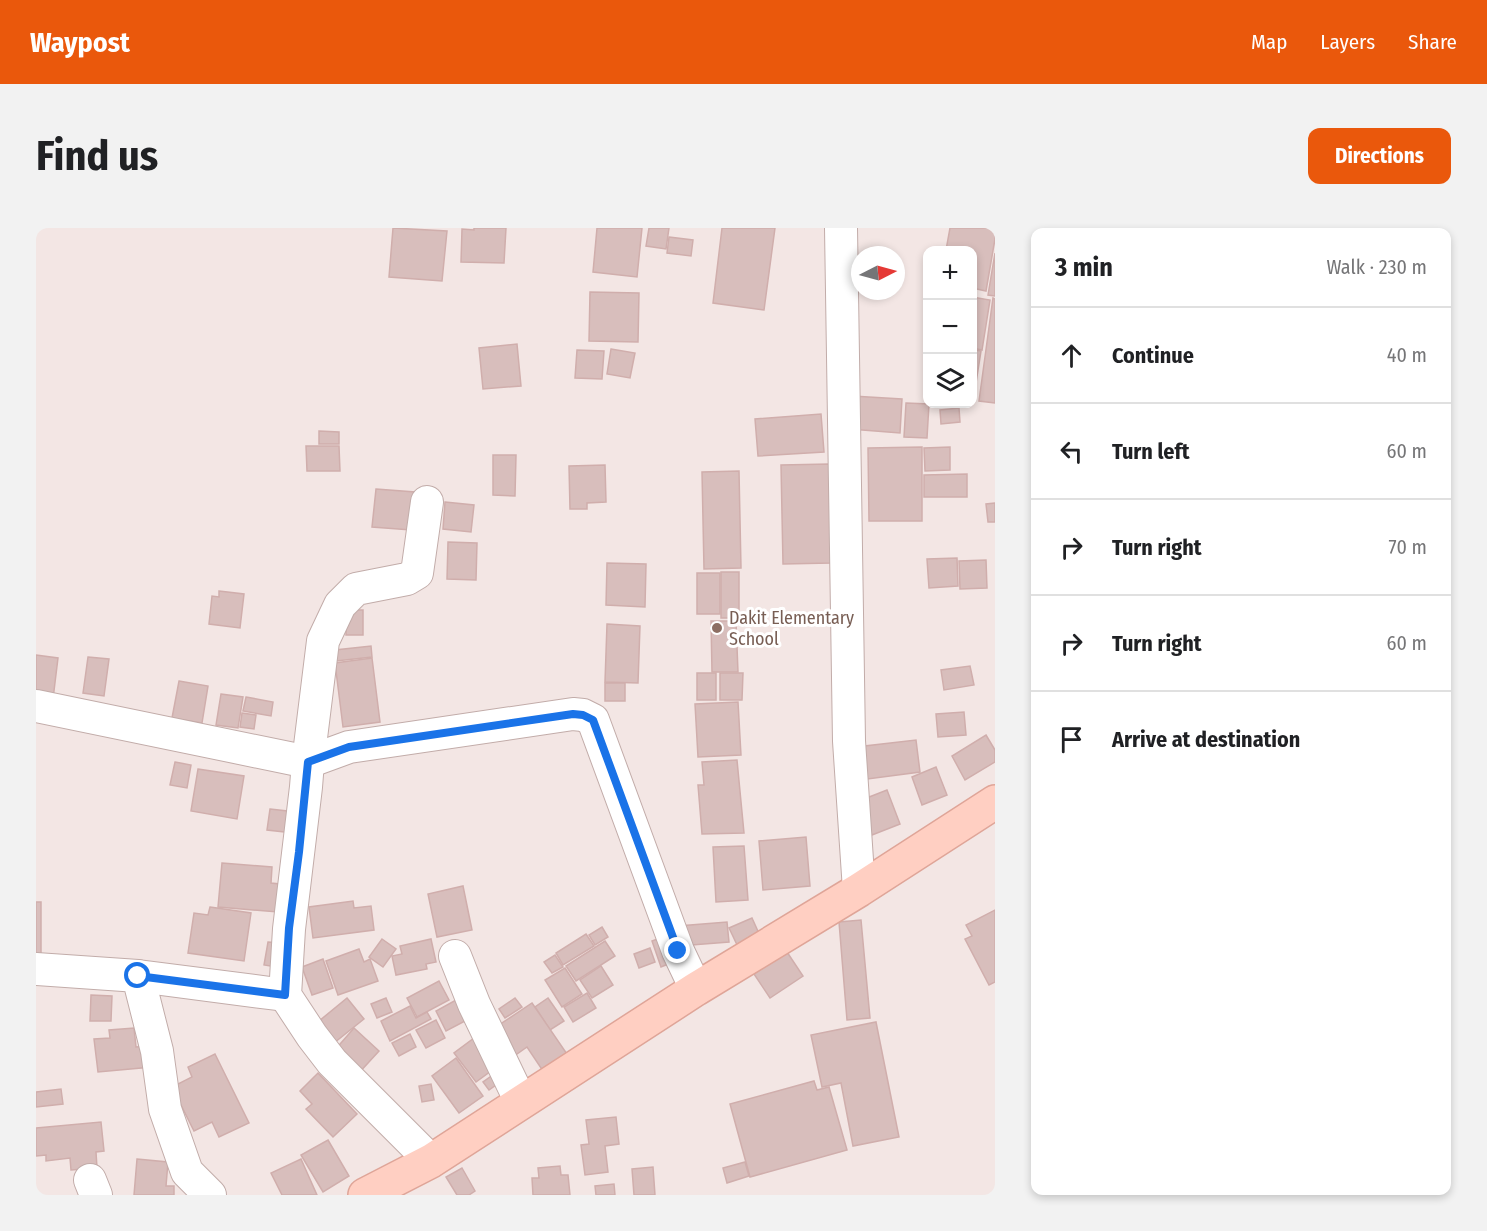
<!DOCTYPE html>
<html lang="en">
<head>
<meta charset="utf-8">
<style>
	:root { --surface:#fff; --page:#f2f2f2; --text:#202124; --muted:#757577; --line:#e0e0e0; --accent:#ea580c }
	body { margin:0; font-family:"Fira Sans Condensed",sans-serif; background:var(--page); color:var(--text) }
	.controls { position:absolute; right:18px; top:18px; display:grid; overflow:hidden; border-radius:12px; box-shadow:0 3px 9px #0003 }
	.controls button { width:54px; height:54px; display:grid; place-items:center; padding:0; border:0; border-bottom:2px solid var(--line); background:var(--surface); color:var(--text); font:30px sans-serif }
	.compass { position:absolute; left:815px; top:18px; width:54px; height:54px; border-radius:50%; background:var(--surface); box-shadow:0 3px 9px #0003; rotate:84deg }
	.stop { position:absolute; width:18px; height:18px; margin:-14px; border:4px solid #1a73e8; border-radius:50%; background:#fff }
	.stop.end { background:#1a73e8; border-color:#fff; box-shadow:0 2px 6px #0008 }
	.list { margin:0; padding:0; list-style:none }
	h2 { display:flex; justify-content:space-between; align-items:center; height:78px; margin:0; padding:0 24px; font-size:26px }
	h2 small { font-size:20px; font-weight:400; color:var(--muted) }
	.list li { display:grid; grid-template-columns:39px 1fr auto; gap:18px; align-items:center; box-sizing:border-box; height:96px; padding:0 24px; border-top:2px solid var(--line) }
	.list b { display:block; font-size:22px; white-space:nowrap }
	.list em { font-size:20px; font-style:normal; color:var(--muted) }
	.icon { flex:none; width:33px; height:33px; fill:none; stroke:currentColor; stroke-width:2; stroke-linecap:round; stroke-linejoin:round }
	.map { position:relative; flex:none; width:959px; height:967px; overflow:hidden; border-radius:12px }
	header { display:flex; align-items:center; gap:36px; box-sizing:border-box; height:84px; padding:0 30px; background:var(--accent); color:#fff }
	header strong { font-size:28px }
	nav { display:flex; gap:33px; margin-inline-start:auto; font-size:21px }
	.intro { display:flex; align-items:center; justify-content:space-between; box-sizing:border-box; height:144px; padding:0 36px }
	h1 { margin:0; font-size:42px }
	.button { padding:15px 27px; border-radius:12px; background:var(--accent); color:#fff; font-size:21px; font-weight:700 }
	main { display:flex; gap:36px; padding:0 36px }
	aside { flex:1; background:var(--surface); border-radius:12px; box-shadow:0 3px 9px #0003 }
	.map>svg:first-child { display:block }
	.building { fill:#d8bebc; stroke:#d0aeac; stroke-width:1.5 }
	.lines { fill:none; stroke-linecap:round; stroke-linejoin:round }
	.minor-casing { stroke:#c2aca9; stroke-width:34 }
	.secondary-casing { stroke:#dfa598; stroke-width:36 }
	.minor { stroke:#fff; stroke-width:32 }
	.secondary { stroke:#ffcfc2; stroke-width:33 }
	.route { stroke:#1a73e8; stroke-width:8 }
	.education-dot { fill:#8d6e63; stroke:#fff; stroke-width:2 }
	.labels { text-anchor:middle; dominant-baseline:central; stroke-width:6; stroke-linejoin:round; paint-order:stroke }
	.education-label { font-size:18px; fill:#785e54; stroke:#fff; text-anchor:start }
</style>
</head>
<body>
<header>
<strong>Waypost</strong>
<nav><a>Map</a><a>Layers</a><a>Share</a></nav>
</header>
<div class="intro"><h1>Find us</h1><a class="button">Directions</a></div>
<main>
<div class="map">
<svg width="959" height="967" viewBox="0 0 959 967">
	<rect width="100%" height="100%" fill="#f3e6e4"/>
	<g class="building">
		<path d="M 357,0 L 411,3 L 406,53 L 353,49 Z"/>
		<path d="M 438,0 L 470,0 L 468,35 L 425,34 L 426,1 L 438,2 Z"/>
		<path d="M 561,0 L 606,0 L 601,49 L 557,44 Z"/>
		<path d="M 613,0 L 633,0 L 630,21 L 610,18 Z"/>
		<path d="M 686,0 L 739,0 L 728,82 L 677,75 Z"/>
		<path d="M 914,0 L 959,0 L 959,11 L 950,63 L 936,60 L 936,22 L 910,22 Z"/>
		<path d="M 633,9 L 657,12 L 655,28 L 631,25 Z"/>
		<path d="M 959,25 L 959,68 L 952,67 Z"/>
		<path d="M 554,64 L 603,65 L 602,114 L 553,113 Z"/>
		<path d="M 936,69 L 954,72 L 946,122 L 936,120 Z"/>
		<path d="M 957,70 L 959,71 L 959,175 L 943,173 Z"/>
		<path d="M 481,116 L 485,158 L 447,161 L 443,120 Z"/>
		<path d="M 575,121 L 599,125 L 594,150 L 571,146 Z"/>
		<path d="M 936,121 L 945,123 L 939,161 L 936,160 Z"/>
		<path d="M 541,122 L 568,123 L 566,151 L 539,150 Z"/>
		<path d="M 816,168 L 866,171 L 864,205 L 814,201 Z"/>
		<path d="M 870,175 L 893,176 L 891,210 L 868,209 Z"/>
		<path d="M 923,180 L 924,194 L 905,196 L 904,182 Z"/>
		<path d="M 785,186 L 788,224 L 722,228 L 719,191 Z"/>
		<path d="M 283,203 L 303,204 L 303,216 L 283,216 Z"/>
		<path d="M 270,218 L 303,218 L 304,243 L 271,243 Z"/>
		<path d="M 886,219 L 886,293 L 833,293 L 832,220 Z"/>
		<path d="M 914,219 L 914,242 L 889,243 L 888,220 Z"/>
		<path d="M 457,227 L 480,227 L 479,268 L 457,267 Z"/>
		<path d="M 793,236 L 795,335 L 747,336 L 745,237 Z"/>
		<path d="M 569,237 L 570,274 L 551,275 L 551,281 L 534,281 L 533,238 Z"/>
		<path d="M 703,243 L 705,340 L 668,341 L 666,244 Z"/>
		<path d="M 931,246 L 931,269 L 888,269 L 888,247 Z"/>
		<path d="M 340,261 L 379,264 L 375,302 L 336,299 Z"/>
		<path d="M 409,274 L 438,277 L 435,304 L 407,301 Z"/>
		<path d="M 959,275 L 959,294 L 952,294 L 950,276 Z"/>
		<path d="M 412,314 L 441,315 L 440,352 L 411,351 Z"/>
		<path d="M 921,330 L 922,358 L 893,360 L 891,331 Z"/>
		<path d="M 950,332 L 951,360 L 924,361 L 923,333 Z"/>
		<path d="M 571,335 L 610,336 L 609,379 L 570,377 Z"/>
		<rect x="685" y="344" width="18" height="46"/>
		<rect x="661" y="345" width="23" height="41"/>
		<path d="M 183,363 L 208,366 L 204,400 L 173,396 L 176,368 L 183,369 Z"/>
		<path d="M 311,382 L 327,382 L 327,407 L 310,407 Z"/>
		<path d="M 675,393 L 700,393 L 702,444 L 676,444 Z"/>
		<path d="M 571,396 L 604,398 L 602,455 L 569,454 Z"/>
		<path d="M 335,418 L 336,429 L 300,433 L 299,422 Z"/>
		<path d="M 0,427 L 22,430 L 17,471 L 0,469 Z"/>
		<path d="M 52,429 L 73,431 L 68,468 L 47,465 Z"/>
		<path d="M 336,430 L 344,494 L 307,499 L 299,435 Z"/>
		<path d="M 934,438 L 938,457 L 908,462 L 905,442 Z"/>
		<rect x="661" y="445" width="19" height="27"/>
		<path d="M 684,445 L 707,445 L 706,472 L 684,472 Z"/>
		<path d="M 143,453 L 172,458 L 166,495 L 136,490 Z"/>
		<rect x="569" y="455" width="20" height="18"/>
		<path d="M 185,466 L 207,469 L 202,500 L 180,497 Z"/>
		<path d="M 210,469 L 237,474 L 235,488 L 207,483 Z"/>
		<path d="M 702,474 L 705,527 L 662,529 L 659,476 Z"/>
		<path d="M 928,484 L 930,507 L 902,509 L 900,486 Z"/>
		<path d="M 206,485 L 220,487 L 218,501 L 204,499 Z"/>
		<path d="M 950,507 L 959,522 L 959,534 L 929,552 L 916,528 Z"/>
		<path d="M 880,512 L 884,544 L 824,552 L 820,519 Z"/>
		<path d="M 701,532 L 708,605 L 666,606 L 662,557 L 668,557 L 666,534 Z"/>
		<path d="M 139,534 L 155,537 L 151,560 L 134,557 Z"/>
		<path d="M 900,539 L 911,567 L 886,577 L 876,549 Z"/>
		<path d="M 162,541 L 208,548 L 201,591 L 155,583 Z"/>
		<path d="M 851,562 L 864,596 L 836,607 L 823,573 Z"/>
		<path d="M 234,581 L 260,584 L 257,605 L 231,602 Z"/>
		<path d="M 770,609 L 774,658 L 727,662 L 723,613 Z"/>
		<path d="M 708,618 L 712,672 L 680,674 L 677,619 Z"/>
		<path d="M 186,635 L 236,639 L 235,655 L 244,656 L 242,684 L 182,679 Z"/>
		<path d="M 427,658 L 436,702 L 401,709 L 392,666 Z"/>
		<path d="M 317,673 L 318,680 L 335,678 L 338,702 L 277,710 L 273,679 Z"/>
		<rect x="0" y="674" width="5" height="53"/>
		<path d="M 174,679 L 215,685 L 208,733 L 152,725 L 158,685 L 172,687 Z"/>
		<path d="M 959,682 L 959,754 L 953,757 L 929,711 L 936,708 L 930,697 Z"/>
		<path d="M 716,690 L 725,710 L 703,721 L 693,700 Z"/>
		<path d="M 825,692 L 834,790 L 811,792 L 803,694 Z"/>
		<path d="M 691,694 L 693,714 L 643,718 L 642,698 Z"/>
		<path d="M 566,699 L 572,709 L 559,717 L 553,707 Z"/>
		<path d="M 550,706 L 558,718 L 527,737 L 520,725 Z"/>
		<path d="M 633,707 L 642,732 L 625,739 L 616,713 Z"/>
		<path d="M 346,711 L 360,721 L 347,739 L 333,729 Z"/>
		<path d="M 395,711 L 400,734 L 390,736 L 391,741 L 360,747 L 356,728 L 366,726 L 364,718 Z"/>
		<path d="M 569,713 L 579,728 L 540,753 L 530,738 Z"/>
		<path d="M 232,714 L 243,715 L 240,739 L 228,737 Z"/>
		<path d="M 614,720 L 619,734 L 603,740 L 598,726 Z"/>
		<path d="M 323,721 L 328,734 L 334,731 L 342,753 L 302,767 L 290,733 Z"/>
		<path d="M 751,724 L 767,748 L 734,770 L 718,746 Z"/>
		<path d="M 519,727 L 527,739 L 516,745 L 508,734 Z"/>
		<path d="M 287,731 L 297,760 L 276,767 L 266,739 Z"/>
		<path d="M 565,738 L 577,757 L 556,770 L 544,752 Z"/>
		<path d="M 529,740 L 546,766 L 526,779 L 509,752 Z"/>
		<path d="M 403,753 L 413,772 L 381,789 L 371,770 Z"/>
		<path d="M 551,765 L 560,780 L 537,794 L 528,779 Z"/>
		<path d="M 55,767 L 76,768 L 75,793 L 54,793 Z"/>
		<path d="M 311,770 L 328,791 L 293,819 L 277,798 Z"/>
		<path d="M 350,770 L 356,784 L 341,790 L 335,776 Z"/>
		<path d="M 479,770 L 486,779 L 469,790 L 463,781 Z"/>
		<path d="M 512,770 L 528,793 L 514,802 L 499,779 Z"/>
		<path d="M 420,772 L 431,792 L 410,803 L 400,783 Z"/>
		<path d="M 496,775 L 531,826 L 507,843 L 491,819 L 474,831 L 454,803 Z"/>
		<path d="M 374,778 L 380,790 L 391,784 L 395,791 L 354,813 L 345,793 Z"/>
		<path d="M 400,792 L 409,810 L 390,820 L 380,802 Z"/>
		<path d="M 840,794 L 863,909 L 817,918 L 805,855 L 786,859 L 775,807 Z"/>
		<path d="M 98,800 L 100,819 L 114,818 L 116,839 L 62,844 L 58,811 L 74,810 L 73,802 Z"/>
		<path d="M 318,800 L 343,823 L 322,846 L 298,823 Z"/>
		<path d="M 374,806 L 380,819 L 363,828 L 356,815 Z"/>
		<path d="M 438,810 L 459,840 L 440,854 L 418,825 Z"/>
		<path d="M 179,826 L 213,895 L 183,909 L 176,894 L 158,903 L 136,859 L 156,849 L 152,839 Z"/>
		<path d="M 420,830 L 447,868 L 423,885 L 396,848 Z"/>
		<path d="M 461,844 L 467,852 L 453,862 L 447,854 Z"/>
		<path d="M 282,845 L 321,886 L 297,909 L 270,881 L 276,876 L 264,863 Z"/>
		<path d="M 778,853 L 781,862 L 793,859 L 811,922 L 714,949 L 694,876 Z"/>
		<path d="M 395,856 L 398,872 L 386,874 L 383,858 Z"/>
		<path d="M 25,861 L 27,876 L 0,879 L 0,864 Z"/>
		<path d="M 580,889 L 583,916 L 569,918 L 572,944 L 549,947 L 545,917 L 553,916 L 550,892 Z"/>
		<path d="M 65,894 L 68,923 L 60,924 L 61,940 L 35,942 L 34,930 L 10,933 L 10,927 L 0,928 L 0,900 Z"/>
		<path d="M 292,912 L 313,948 L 287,964 L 265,927 Z"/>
		<path d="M 101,931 L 132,934 L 130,958 L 138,958 L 138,967 L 98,967 Z"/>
		<path d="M 265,931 L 281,967 L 246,967 L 235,945 Z"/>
		<path d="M 709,934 L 713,948 L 691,955 L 687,940 Z"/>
		<path d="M 524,938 L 525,947 L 532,947 L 534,967 L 497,967 L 496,950 L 503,950 L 502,940 Z"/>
		<path d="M 617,939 L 619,967 L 598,967 L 596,941 Z"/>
		<path d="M 426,940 L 439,963 L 433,967 L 421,967 L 410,949 Z"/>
		<path d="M 578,956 L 579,967 L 560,967 L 559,958 Z"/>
	</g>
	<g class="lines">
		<g class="minor-casing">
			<g id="minor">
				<path d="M 805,0 L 813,513 L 823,662"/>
				<path d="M 391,274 L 381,345 L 371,351 L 320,361 L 304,377 L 287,413 L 272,534 L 313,519 L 537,486 L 547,487 L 557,492 L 642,723 L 660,761"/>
				<path d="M 0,478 L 272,534 L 270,559 L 253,701 L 249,767 L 276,808 L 296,834 L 395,933"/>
				<path d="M 419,728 L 438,776 L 485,874"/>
				<path d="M 0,741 L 102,748 L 121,823 L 129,881 L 151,944 L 174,967"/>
				<path d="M 102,748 L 249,767"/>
				<path d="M 54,952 L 60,967"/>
			</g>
		</g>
		<g class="secondary-casing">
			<path id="secondary" d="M 329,967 L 395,933 L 660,761 L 823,662 L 959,574"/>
		</g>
		<use href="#minor" class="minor"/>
		<use href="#secondary" class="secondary"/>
	</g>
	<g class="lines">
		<path class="route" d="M 102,748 L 249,767 L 253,700 L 263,624 L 272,534 L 313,519 L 537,486 L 547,487 L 557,492 L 642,723"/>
	</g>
	<circle class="education-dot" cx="681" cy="400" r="6"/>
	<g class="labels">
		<g class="education-label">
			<text x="693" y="390">Dakit Elementary<tspan x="693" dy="21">School</tspan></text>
		</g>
	</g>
</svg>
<div class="controls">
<button>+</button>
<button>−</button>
<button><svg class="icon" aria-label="layers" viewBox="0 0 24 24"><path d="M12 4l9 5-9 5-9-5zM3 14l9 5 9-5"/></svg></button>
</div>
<svg class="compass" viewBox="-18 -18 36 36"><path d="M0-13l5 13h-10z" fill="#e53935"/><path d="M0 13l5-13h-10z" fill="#757577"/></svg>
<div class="stop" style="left:102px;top:748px"></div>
<div class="stop end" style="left:642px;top:723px"></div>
</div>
<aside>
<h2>3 min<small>Walk · 230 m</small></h2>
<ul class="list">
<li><svg class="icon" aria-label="ahead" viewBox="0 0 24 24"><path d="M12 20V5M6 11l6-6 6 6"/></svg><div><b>Continue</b></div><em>40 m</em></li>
<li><svg class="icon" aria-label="left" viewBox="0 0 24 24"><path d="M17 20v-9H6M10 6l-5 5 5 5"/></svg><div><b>Turn left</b></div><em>60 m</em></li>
<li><svg class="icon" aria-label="right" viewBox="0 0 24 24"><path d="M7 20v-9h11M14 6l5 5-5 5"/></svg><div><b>Turn right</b></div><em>70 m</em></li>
<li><svg class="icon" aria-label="right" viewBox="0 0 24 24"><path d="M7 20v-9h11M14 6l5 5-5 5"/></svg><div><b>Turn right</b></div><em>60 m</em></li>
<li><svg class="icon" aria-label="arrive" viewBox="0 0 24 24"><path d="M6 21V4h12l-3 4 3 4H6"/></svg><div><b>Arrive at destination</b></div></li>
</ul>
</aside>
</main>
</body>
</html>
